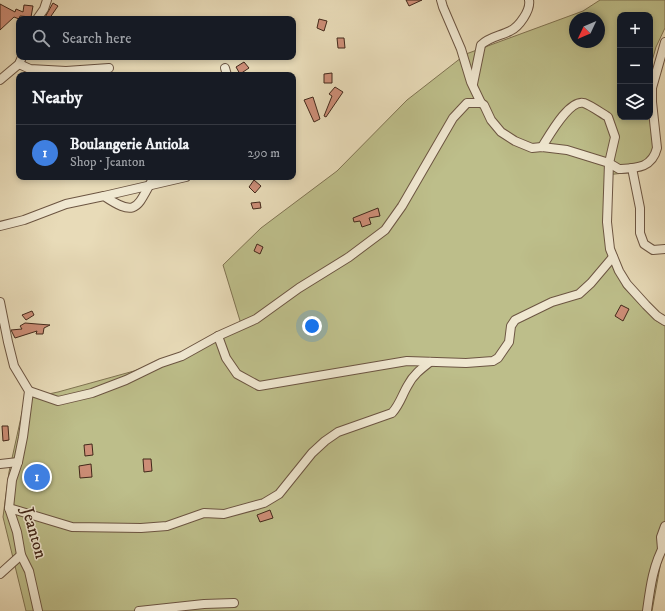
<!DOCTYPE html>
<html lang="en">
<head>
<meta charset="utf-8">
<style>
	:root { --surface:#171b24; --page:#242831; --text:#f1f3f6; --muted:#9ea1a6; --line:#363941; --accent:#2563eb }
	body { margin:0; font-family:"IM FELL DW Pica",serif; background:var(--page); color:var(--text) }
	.controls { position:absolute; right:12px; top:12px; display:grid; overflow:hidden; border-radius:8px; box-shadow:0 2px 6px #0003 }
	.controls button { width:36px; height:36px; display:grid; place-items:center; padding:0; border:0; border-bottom:1px solid var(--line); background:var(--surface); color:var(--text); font:20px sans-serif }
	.compass { position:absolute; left:569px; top:12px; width:36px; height:36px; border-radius:50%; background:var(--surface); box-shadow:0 2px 6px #0003; rotate:226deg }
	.you { position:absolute; left:312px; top:326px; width:14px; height:14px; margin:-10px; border:3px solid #fff; border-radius:50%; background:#1a73e8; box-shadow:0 0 0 6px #1a73e833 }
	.badge { display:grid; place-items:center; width:26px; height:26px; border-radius:50%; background:var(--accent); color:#fff; font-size:13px; font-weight:700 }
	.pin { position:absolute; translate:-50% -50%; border:2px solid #fff; box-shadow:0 1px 4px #0006 }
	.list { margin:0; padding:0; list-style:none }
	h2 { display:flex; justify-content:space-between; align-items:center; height:52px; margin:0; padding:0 16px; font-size:17px }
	h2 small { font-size:13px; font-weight:400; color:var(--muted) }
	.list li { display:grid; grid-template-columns:26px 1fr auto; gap:12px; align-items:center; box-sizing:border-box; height:56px; padding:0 16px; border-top:1px solid var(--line) }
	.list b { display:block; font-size:15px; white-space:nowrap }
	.list p { margin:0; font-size:13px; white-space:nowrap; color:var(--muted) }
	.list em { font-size:13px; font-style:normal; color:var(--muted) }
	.icon { flex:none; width:22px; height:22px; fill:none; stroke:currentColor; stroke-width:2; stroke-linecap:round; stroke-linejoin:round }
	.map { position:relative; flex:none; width:665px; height:611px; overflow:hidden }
	.search { position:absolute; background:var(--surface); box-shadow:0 2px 6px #0003; left:16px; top:16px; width:280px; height:44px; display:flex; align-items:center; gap:10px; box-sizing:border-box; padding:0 14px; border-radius:8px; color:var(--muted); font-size:15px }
	.panel { position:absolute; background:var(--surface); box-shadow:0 2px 6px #0003; left:16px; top:72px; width:280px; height:108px; border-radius:8px }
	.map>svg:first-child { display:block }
	.green { fill:#bdbe8a; stroke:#807352; fill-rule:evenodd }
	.building { fill:#cd8e77; stroke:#42281a }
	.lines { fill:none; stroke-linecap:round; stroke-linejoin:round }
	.minor-casing { stroke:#6c5542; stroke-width:10 }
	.minor { stroke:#f0e8d1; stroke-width:8 }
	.labels { text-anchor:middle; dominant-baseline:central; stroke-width:3; stroke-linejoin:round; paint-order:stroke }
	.street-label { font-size:17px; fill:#42281a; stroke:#f0e8d1 }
</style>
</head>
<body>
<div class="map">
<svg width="665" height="611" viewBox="0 0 665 611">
	<rect width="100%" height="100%" fill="#e8dbb8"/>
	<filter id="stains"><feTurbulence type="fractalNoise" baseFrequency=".005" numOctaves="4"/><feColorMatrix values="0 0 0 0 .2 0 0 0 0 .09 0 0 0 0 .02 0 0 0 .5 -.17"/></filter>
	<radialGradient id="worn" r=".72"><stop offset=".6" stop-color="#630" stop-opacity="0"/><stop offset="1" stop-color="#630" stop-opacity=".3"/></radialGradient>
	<path class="green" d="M 600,0 L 665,0 L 665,28 L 656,47 L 650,68 L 650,15 L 620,15 L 620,117 L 650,117 L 654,149 L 651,158 L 633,172 L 606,175 L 609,253 L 624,288 L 655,320 L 665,326 L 665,539 L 652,611 L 26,611 L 3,517 L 9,472 L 25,399 L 58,392 L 134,371 L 173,356 L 241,324 L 223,265 L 261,228 L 337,171 L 407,100 L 466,54 L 583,11 ZM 575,18 L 599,18 L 599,42 L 575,42 Z"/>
	<g class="building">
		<path d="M 406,0 L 422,0 L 409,6 Z"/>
		<path d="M 53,3 L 58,6 L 49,19 L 44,19 Z"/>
		<path d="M 0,4 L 15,12 L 16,9 L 23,12 L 24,5 L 33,6 L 31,17 L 20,16 L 19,19 L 14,17 L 0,30 Z"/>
		<path d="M 319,19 L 327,21 L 324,31 L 317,28 Z"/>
		<path d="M 337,38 L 344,38 L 345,48 L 338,48 Z"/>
		<path d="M 244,62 L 249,68 L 240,74 L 236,67 Z"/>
		<path d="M 332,73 L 332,83 L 324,83 L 324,74 Z"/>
		<path d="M 335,87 L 343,92 L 326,117 L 324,116 L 332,96 L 329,94 Z"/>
		<path d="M 313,97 L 320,119 L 314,122 L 304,100 Z"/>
		<path d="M 254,180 L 261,186 L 255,193 L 249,187 Z"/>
		<path d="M 260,202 L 261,208 L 253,209 L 251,203 Z"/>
		<path d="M 378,208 L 380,216 L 369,218 L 371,224 L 362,227 L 360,221 L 354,222 L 353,218 Z"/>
		<path d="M 257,244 L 263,247 L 260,254 L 254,251 Z"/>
		<path d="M 621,305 L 629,309 L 623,321 L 615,316 Z"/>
		<path d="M 32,311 L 34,315 L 26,320 L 22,315 Z"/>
		<path d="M 25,323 L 37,324 L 50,325 L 44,328 L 43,334 L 36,334 L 37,331 L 15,338 L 11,330 L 22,329 L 20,326 Z"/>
		<path d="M 2,426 L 8,426 L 9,440 L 3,441 Z"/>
		<path d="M 92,444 L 93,455 L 85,456 L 84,445 Z"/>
		<path d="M 143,459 L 151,459 L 152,471 L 144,472 Z"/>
		<path d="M 91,464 L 92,477 L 80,478 L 79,466 Z"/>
		<path d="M 270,510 L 273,518 L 260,522 L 257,515 Z"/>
	</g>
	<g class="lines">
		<g class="minor-casing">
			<g id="minor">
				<path d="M 441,0 L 443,7 L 461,49 L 471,82 L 481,103 L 484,105 L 491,120 L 501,132 L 515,141 L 532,148 L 542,147 L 567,150 L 609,163 L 619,169 C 637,168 652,168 657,148 L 652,102 L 652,88 L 665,42"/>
				<path d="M 37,19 L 44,9 L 47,0"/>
				<path d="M 19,64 L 30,69 L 66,71 L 109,68"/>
				<path d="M 225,68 L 227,75"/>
				<path d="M 0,80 L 19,64 L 22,57"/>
				<path d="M 473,84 L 481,45 C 489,37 500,36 510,31 C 519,27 531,10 529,0"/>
				<path d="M 542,147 C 549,136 569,99 584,103 C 592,106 601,113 608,117 L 615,137 L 609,163 L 607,222 L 610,249 L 619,271 L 627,284 L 646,305 L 657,316 L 665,321"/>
				<path d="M 632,168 L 640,208 L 640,233 L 644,244 L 653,250 L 665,249"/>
				<path d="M 104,196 L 186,177"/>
				<path d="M 0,226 L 24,220 L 66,204 L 104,196 C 138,219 137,206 154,177"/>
				<path d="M 0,302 L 8,342 L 14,366 L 29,391 L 23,437 L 18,462 L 12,480 L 9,508 L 17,532 L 21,555 L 29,571 L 38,611"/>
				<path d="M 218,336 L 226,358 L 237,374 L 259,386 L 407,361 L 466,363 L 493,361 L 498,358 L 509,342 L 511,326 L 515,320 L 552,302 L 579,294 L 591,283 L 613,257"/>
				<path d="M 29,391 L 58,401 L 92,393 L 126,380 L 161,363 L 182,356 L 218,336 L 256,319 L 299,288 L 349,257 L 385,230 L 402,206 L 453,118 L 467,103 L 481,103"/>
				<path d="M 0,464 L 18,462"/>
				<path d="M 9,508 L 72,527 L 141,528 L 167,526 L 204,513 L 224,514 L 264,503 L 279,494 L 312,453 L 325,441 L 338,432 L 392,413 C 400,404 402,395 408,385 C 413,375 421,369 430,362"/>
				<path d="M 662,549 L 661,537 L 665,526"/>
				<path d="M 0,574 L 21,555"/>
				<path d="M 139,611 L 204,604 L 234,603"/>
				<path d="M 647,611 C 650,589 653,564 665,544"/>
			</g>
		</g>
		<use href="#minor" class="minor"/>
	</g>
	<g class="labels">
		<g class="street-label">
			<text transform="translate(34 533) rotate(74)">Jeanton</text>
		</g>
	</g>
	<rect width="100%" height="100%" filter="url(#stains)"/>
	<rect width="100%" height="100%" fill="url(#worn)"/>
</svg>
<div class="controls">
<button>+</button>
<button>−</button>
<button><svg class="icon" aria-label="layers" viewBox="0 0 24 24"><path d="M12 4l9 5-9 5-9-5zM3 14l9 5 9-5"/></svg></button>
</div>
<svg class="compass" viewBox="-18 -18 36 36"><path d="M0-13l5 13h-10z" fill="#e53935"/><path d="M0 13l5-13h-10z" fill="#9ea1a6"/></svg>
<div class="you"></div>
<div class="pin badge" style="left:37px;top:477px;background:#3f7fe0">1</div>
<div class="search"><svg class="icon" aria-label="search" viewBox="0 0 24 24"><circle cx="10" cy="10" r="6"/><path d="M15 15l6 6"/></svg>Search here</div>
<section class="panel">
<h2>Nearby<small></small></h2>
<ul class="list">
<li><span class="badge" style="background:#3f7fe0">1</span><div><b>Boulangerie Antiola</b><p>Shop · Jeanton</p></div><em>290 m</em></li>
</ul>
</section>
</div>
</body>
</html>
